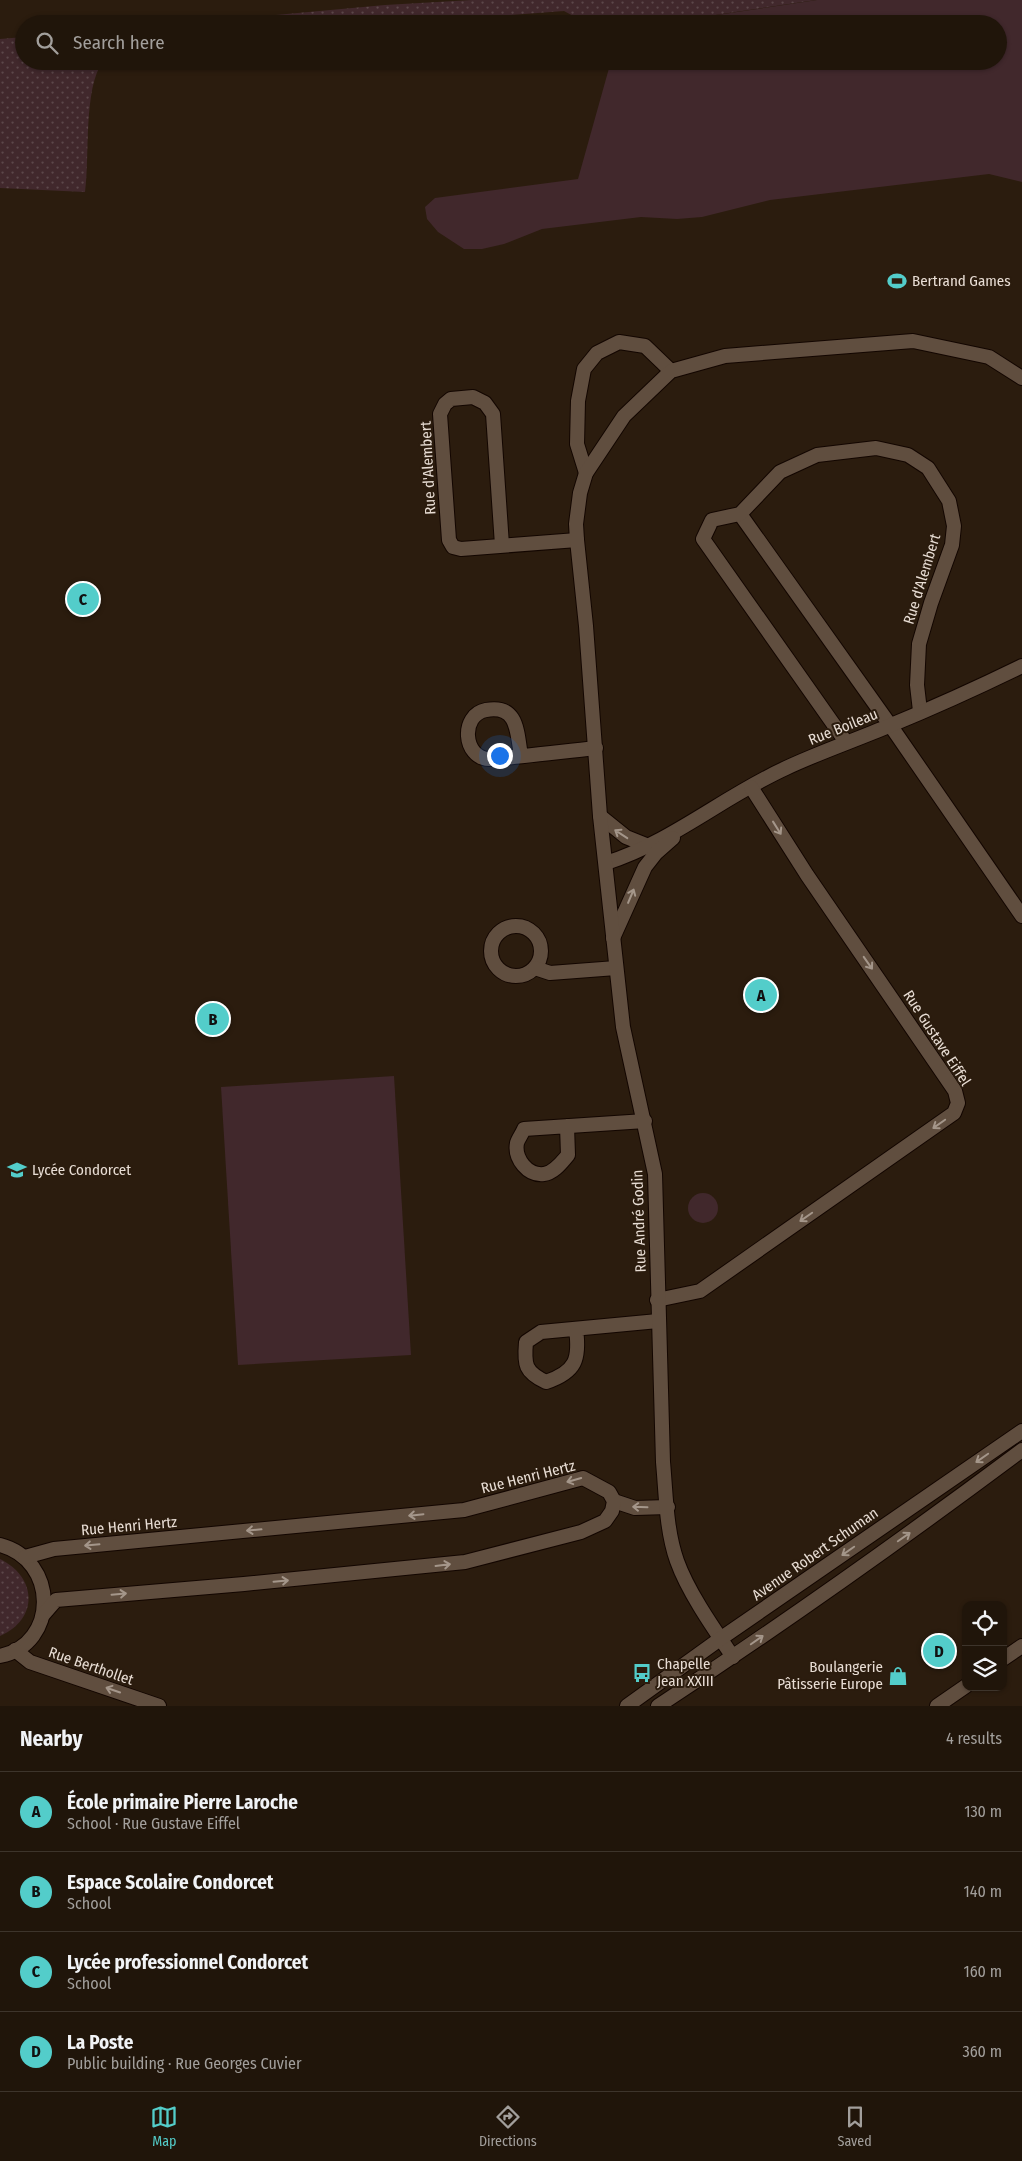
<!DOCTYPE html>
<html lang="en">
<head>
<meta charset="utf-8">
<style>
	:root { --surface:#20150a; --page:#2d2218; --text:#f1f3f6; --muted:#a29f9c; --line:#3d342b; --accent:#53cdca }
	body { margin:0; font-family:"Fira Sans Condensed",sans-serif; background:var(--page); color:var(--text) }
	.controls { position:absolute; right:15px; bottom:15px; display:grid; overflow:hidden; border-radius:10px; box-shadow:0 1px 4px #0004 }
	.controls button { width:45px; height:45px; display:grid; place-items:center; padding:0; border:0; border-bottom:1px solid var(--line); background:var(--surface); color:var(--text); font:25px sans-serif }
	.you { position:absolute; left:499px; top:755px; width:18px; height:18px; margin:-12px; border:4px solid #fff; border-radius:50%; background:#1a73e8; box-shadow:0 0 0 8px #1a73e833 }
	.badge { display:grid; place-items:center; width:32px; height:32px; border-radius:50%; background:var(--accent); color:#111; font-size:16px; font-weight:700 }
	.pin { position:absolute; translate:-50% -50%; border:2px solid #fff; box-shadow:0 1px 5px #0006 }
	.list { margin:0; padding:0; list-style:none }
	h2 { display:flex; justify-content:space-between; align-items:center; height:65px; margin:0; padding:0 20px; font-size:21px }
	h2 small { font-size:16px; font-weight:400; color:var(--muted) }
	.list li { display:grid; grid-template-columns:32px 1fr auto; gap:15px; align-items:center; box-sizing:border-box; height:80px; padding:0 20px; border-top:1px solid var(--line) }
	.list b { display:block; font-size:19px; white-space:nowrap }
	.list p { margin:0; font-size:16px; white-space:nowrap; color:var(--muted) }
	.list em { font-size:16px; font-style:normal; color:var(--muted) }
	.icon { flex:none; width:28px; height:28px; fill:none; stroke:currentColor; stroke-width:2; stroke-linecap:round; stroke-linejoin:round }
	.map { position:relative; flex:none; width:1022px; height:1706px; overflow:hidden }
	.search { position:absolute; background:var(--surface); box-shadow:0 1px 4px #0004; left:15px; right:15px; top:15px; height:55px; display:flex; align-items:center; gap:12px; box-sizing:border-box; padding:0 18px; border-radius:28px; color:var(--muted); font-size:19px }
	.sheet { height:385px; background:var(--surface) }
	nav { display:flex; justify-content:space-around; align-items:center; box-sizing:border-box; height:70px; border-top:1px solid var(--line); background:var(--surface); font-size:14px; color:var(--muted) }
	nav a { display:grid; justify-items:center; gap:2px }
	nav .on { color:var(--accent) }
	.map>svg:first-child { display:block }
	.grass { fill:url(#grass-dots) }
	.green { fill:#41282c }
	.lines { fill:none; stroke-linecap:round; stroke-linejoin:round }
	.minor-casing { stroke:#130600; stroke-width:16 }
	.secondary-casing { stroke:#130600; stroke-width:16 }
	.minor { stroke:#604e3f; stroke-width:14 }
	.secondary { stroke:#604e3f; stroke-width:14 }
	.oneway { stroke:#a4968a }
	.labels { text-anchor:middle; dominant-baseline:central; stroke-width:4; stroke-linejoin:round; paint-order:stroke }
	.poi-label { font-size:15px; fill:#e8ddd4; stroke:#2b1c0e; text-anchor:start }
	.street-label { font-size:15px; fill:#e8ddd4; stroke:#2b1c0e }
</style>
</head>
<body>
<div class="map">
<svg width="1022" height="1706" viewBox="0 0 1022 1706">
	<defs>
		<pattern id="grass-dots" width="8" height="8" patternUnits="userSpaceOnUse" patternTransform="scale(1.25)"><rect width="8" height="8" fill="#41282c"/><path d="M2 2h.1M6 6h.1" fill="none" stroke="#5c474a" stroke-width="1.8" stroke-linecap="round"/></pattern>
	</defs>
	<rect width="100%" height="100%" fill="#2b1c0e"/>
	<g class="grass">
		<path d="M 472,0 L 816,0 L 655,24 L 588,24 L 564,11 L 394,24 L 176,24 L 385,5 Z"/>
		<path d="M 24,37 L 24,61 L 103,61 C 83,89 90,157 85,192 L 0,188 L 0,39 Z"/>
		<path d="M 0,1559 C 37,1577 39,1619 0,1636 Z"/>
	</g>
	<g class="green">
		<path d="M 817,0 L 1022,0 L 1022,182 L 989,174 L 770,200 L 702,217 L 677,219 L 641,217 L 542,229 L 504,244 L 482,249 L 464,249 L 438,232 L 427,219 L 425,207 L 435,198 L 578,179 L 611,61 L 998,61 L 998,24 L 656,24 Z"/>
		<path d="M 394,1076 L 411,1355 L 238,1365 L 221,1087 Z"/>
		<circle cx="703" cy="1208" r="15"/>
	</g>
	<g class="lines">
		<g class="minor-casing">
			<g id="minor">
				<path d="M 586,473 L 577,444 L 578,401 L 584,369 L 597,353 L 619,342 L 645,346 L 671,371"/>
				<path d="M 740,514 L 895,732 L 1022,916"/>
				<path d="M 502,545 L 493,414 L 485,403 L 473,397 L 451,399 L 445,404 L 440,414 L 449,540 L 453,547 L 461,549 L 577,540"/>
				<path d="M 846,742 L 703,539 L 712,520 L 740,514 L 780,472 L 817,455 L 876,448 L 908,455 L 928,468 L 949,501 L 954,526 L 952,545 L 931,603 L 919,644 L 917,685 L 920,711"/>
				<path d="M 521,756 C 517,732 518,704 486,710 C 460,715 463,758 489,759 C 500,759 512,757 524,756 C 548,753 572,751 596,748"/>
				<path d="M 600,816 L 626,837 L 646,845"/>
				<path d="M 606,863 C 672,842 724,796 786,768 C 820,752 856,740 891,725 C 935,707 979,687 1022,666"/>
				<circle cx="516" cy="951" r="25"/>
				<path d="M 613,938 L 645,867 L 656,853 L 673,838"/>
				<path d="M 535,968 L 550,973 L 616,968"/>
				<path d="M 567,1126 L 568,1155 C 562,1162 554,1173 544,1174 C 528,1176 514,1159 517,1143 C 518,1139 522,1134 524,1129 L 645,1121"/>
				<path d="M 657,1300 L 700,1291 L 954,1113 L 958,1103 L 955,1091 L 807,875 L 751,787"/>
				<path d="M 576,1329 C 580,1359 576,1372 546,1382 C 525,1372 524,1365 526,1342 L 541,1332 L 658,1321"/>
				<path d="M 614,1501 L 635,1508 L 668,1507"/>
				<path d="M 0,1545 C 58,1560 59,1644 0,1656"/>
				<path d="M 25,1557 L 54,1549 L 464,1510 L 583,1478 L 609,1492 L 614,1501 L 612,1511 L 605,1521 L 581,1532 L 465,1562 L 244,1584 L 56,1600 L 43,1615"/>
				<path d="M 15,1650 L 30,1662 L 159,1706"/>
				<path d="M 733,1657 C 714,1629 688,1592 677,1561 C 666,1530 666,1494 663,1462 L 655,1174 L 623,1027 L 600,816 L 586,626 L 577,540 L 576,524 L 580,493 L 586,473 L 624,416 L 671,371 L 725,356 L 913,341 L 989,357 L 1022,378"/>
				<path d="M 1003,1659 L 1022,1646"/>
				<path d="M 937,1706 L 966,1686"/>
			</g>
		</g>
		<g class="secondary-casing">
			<g id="secondary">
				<path d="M 627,1706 L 720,1639 L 1022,1431"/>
				<path d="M 658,1706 C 782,1625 903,1539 1022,1450"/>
			</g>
		</g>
		<use href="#minor" class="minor"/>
		<use href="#secondary" class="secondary"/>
	</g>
	<defs><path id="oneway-shaft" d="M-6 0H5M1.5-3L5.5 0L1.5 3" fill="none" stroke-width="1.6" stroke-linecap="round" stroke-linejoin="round" transform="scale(1.25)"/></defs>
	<g class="oneway">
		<use href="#oneway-shaft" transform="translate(777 828) rotate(58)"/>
		<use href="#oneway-shaft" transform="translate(621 834) rotate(-147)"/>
		<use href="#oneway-shaft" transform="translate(631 896) rotate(-67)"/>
		<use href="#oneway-shaft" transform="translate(868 963) rotate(55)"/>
		<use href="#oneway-shaft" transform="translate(939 1124) rotate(145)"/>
		<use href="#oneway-shaft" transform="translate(806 1217) rotate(145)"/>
		<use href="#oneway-shaft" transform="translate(982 1458) rotate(145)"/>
		<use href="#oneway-shaft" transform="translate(574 1480) rotate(164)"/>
		<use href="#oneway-shaft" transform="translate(640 1507) rotate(-178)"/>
		<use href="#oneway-shaft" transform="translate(416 1515) rotate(174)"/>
		<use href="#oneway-shaft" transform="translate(254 1530) rotate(175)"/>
		<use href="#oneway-shaft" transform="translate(904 1537) rotate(-35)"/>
		<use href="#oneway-shaft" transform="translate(92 1545) rotate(175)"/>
		<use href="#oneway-shaft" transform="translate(848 1551) rotate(145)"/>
		<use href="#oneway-shaft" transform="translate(443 1565) rotate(-7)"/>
		<use href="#oneway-shaft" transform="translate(281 1581) rotate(-5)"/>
		<use href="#oneway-shaft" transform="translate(119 1594) rotate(-5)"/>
		<use href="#oneway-shaft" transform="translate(757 1640) rotate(-35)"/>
		<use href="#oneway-shaft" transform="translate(113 1690) rotate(-161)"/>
	</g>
	<defs>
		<g id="stadium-bare" transform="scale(1.5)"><path d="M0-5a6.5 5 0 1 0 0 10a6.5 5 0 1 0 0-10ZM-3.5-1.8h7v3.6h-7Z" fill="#53cdca" stroke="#2b1c0e" stroke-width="2.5" paint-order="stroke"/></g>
		<g id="school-bare" transform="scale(1.5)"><path d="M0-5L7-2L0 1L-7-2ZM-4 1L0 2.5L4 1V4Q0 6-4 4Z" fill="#53cdca" stroke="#2b1c0e" stroke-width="2.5" paint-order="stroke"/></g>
		<g id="bus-bare" transform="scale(1.5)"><path d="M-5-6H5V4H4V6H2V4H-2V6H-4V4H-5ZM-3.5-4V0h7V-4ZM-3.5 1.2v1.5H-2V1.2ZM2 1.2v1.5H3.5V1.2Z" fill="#53cdca" stroke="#2b1c0e" stroke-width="2.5" paint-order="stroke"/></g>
		<g id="shop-bare" transform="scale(1.5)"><path d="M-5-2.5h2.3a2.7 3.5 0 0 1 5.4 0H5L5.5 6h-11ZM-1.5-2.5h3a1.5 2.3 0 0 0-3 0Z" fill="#53cdca" stroke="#2b1c0e" stroke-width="2.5" paint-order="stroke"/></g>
	</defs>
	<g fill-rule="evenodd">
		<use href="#stadium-bare" x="897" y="281"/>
		<use href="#school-bare" x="17" y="1170"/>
		<use href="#bus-bare" x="642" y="1673"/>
		<use href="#shop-bare" x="898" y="1676"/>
	</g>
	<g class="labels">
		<g class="poi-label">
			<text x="912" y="281">Bertrand Games</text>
			<text x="32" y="1170">Lycée Condorcet</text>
			<text x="657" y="1664">Chapelle<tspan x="657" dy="17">Jean XXIII</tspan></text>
			<text x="883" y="1667" text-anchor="end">Boulangerie<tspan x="883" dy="17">Pâtisserie Europe</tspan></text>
		</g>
		<g class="street-label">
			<text transform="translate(428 468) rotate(-93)">Rue d'Alembert</text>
			<text transform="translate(922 579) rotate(-73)">Rue d'Alembert</text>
			<text transform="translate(843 727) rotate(-22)">Rue Boileau</text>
			<text transform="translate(937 1038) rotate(57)">Rue Gustave Eiffel</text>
			<text transform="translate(639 1221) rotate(-92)">Rue André Godin</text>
			<text transform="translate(528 1477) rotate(-14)">Rue Henri Hertz</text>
			<text transform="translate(129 1526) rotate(-5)">Rue Henri Hertz</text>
			<text transform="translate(815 1554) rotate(-35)">Avenue Robert Schuman</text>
			<text transform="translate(91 1666) rotate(19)">Rue Berthollet</text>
		</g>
	</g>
</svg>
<div class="controls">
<button><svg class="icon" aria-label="locate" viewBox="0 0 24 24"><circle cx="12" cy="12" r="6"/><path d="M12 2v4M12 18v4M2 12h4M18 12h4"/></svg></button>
<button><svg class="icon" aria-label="layers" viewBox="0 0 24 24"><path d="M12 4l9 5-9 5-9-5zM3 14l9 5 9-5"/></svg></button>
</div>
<div class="you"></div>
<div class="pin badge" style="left:761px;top:995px">A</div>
<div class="pin badge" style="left:213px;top:1019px">B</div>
<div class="pin badge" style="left:83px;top:599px">C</div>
<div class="pin badge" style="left:939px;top:1651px">D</div>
<div class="search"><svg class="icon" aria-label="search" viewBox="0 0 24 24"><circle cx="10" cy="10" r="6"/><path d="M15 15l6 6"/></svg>Search here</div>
</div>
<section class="sheet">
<h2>Nearby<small>4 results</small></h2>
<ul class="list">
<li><span class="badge">A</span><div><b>École primaire Pierre Laroche</b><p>School · Rue Gustave Eiffel</p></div><em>130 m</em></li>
<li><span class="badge">B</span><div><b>Espace Scolaire Condorcet</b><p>School</p></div><em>140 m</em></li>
<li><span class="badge">C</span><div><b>Lycée professionnel Condorcet</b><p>School</p></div><em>160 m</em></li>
<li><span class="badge">D</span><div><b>La Poste</b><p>Public building · Rue Georges Cuvier</p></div><em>360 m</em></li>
</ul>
</section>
<nav>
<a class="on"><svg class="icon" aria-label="map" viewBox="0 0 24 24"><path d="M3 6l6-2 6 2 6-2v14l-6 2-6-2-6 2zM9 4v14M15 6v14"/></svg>Map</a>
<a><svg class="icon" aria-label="directions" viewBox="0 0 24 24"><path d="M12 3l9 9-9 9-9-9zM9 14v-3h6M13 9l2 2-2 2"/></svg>Directions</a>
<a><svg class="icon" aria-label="saved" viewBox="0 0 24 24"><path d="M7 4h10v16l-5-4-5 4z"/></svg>Saved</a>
</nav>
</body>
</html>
